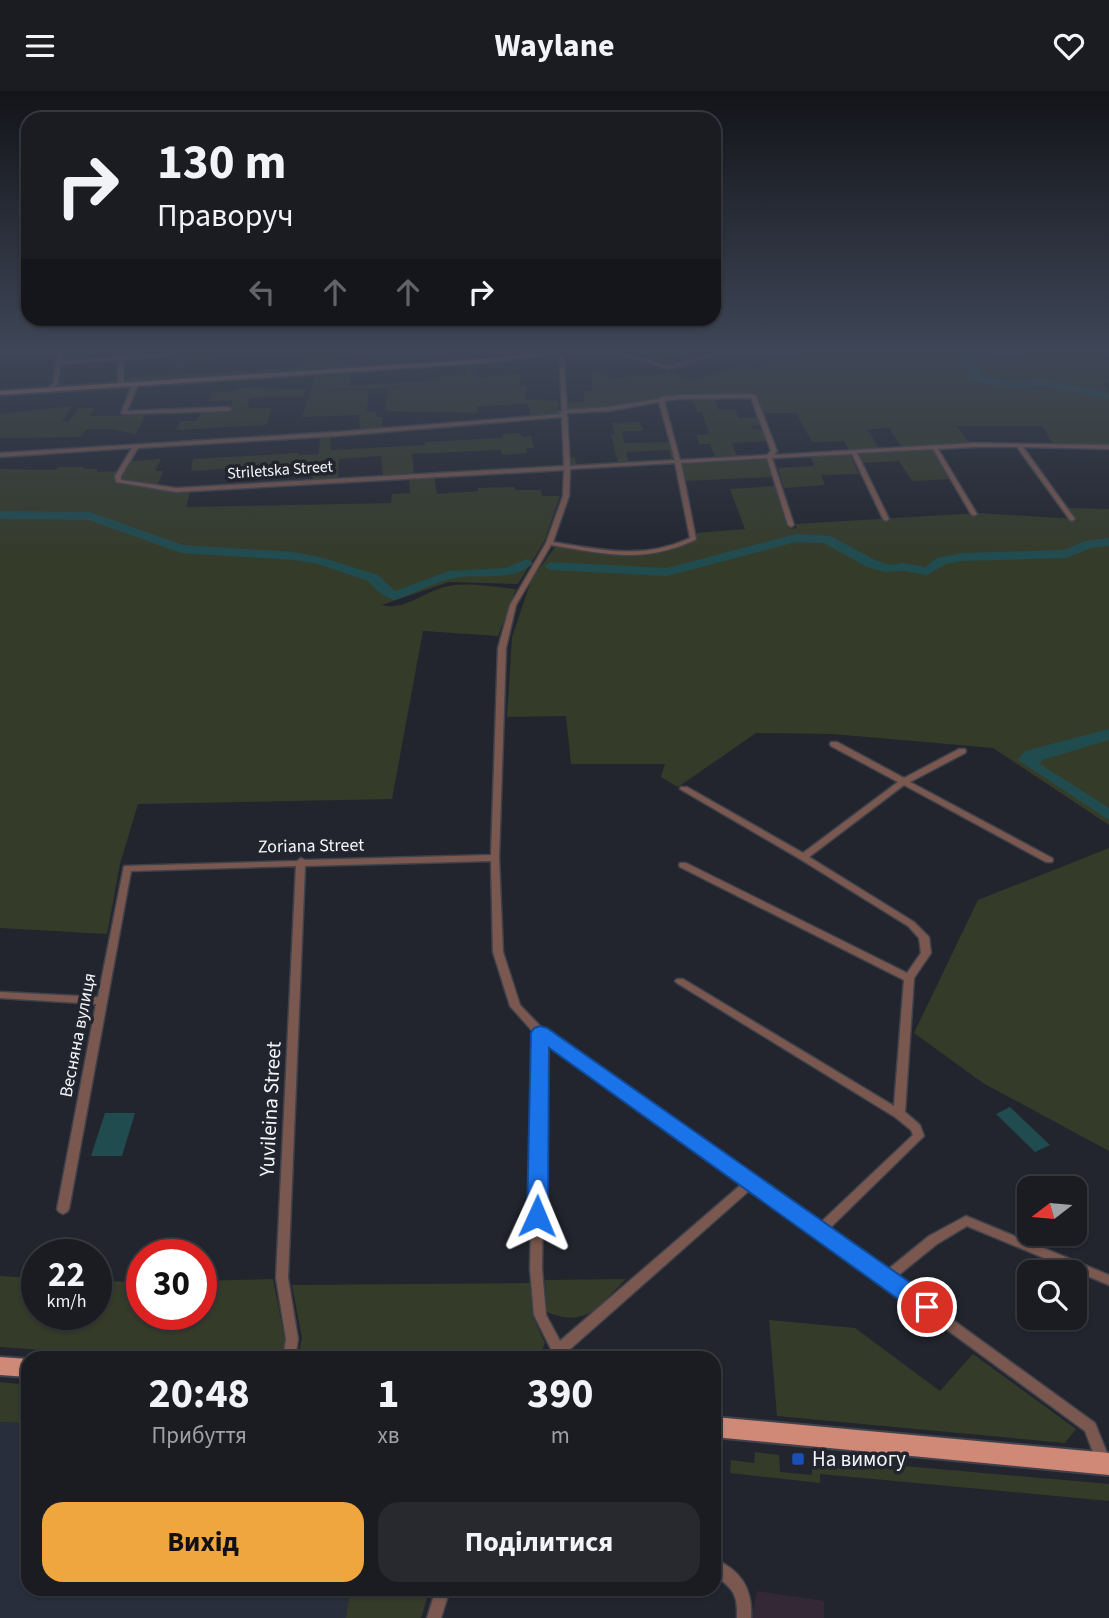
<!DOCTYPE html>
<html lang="uk">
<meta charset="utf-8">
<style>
body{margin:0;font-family:"Source Sans 3",sans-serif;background:#27292f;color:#f1f3f6;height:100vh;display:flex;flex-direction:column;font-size:26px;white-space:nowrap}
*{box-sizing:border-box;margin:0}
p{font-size:23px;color:#9fa1a5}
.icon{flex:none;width:38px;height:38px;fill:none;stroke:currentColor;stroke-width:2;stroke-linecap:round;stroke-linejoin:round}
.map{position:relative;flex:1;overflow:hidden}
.details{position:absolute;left:21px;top:1260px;width:700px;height:245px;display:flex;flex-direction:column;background:#1a1c22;border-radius:21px;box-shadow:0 2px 5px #0004,0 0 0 2px #383a40}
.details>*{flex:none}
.guide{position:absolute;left:21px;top:21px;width:700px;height:214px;border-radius:21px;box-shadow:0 2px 5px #0004,0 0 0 2px #383a40;background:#1a1c22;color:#f1f3f6;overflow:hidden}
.needle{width:46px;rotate:254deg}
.buttons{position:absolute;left:1017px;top:1085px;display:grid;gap:14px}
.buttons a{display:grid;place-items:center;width:70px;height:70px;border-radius:14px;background:#1a1c22;box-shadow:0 2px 5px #0004,0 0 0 2px #383a40;font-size:35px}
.speed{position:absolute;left:21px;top:1148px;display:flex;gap:14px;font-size:35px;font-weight:700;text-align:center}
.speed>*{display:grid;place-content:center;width:91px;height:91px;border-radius:50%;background:#1a1c22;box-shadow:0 2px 5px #0004,0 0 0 2px #383a40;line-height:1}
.speed small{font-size:18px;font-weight:400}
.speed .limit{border:10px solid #d22;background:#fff;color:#111}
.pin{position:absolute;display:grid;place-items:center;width:60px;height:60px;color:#fff;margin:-30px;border:4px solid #fff;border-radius:50%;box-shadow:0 2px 7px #0007}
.me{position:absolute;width:77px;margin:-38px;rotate:1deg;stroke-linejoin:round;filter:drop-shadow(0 0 5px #0008)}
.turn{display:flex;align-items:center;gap:24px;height:147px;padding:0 21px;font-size:32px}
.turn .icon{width:91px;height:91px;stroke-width:2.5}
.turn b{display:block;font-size:49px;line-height:60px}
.lanes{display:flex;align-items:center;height:66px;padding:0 21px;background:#0003;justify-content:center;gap:35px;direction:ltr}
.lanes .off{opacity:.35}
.eta{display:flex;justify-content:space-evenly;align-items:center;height:119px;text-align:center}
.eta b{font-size:42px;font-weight:700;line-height:49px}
.cta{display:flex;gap:14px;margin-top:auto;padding:14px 21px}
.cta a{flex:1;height:80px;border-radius:21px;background:#f0a63e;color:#111;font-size:28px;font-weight:700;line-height:80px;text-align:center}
.cta a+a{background:#27292f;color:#f1f3f6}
header{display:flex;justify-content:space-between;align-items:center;height:91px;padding:0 21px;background:#1a1c22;font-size:32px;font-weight:700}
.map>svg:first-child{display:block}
</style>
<header><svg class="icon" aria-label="menu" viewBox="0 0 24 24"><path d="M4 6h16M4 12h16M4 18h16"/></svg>Waylane<svg class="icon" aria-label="heart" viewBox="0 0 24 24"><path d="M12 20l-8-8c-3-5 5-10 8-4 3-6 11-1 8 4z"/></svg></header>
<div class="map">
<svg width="1109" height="1527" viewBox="0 0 1109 1527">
<rect width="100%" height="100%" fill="#22252e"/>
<polygon fill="#292e3c" points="0,1331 28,1332 28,1498 350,1498 346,1527 0,1527"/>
<polygon fill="#342836" points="757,1500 824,1510 824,1527 752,1527"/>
<g fill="#353b29" fill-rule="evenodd">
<polygon points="176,258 348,258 349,265 338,266 340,275 419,270 420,273 126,290 126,287 305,276 303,267 247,265 205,270 205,275 184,272 184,277 177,277"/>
<polygon points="656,258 687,258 689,259 666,266 682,273 668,276 625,264"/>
<polygon points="796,258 1109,258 1109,291 1104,293 1109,300 1109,354 1053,353 1042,335 957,335 970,353 902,357 888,336 868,339 879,358 849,359 844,350 812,351 796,322 764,322 757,307 749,303 706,303 609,317 566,319 566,311 583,311 584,300 592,300 591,279 597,279 609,289 641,284 649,286 668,280 693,290 742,274 751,278 798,264 789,260"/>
<path d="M558 267 475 275 476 287 521 283 520 296H527L526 308 558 310V323L530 326 528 313 478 315 477 322 385 320 388 298 411 297 314 298 369 299 367 321H376L377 326H383L382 338 360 339 359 324 302 326 316 283ZM466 275V284L440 285V289L349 295 350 282Z"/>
<polygon points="239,297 305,298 303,306 250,307 247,317 272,317 266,334 176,339 180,330 197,330 201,322 230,319 233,309 209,310 212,301 238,300"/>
<polygon points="707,304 751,306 758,323 755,323 750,306 714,306 719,319 736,319 738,327 757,326 761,334 751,335 752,338 763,339 768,350 732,352 737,365 715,366 710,353 699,353 696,344 709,343 702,321 697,321 691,307 665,308"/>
<polygon points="72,315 62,331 69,331 78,317 95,317 90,325 145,324 136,343 110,338 87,338 80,346 0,347 0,323"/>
<path d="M640 331 643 340H622L624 352 670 351 676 369 575 375 571 374 570 367 575 366 576 374 618 372 611 343H615L612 332ZM669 359 671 368 669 370 629 372 626 361Z"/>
<polygon points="520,342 522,346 531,345 534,357 526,357 527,362 502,364 500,359 412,363 414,383 383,385 381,365 339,368 338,388 313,389 313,372 191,380 193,368 298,362 299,364 319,363 320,345 330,345 331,359 425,354 425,351 503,347 502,343"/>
<polygon points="138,357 131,370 161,368 155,380 163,380 157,396 119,388"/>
<polygon points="932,358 950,388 912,390 899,370 863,372 858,362"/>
<polygon points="849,362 859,383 821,384 825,394 784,397 778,377 815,375 810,365"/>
<polygon points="766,367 772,386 684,390 682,372"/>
<path d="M58 376H84L83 378H97V381L120 380V392L176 401H190L186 416 391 412 392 403 410 402 409 387 434 385 437 403 478 400V397L514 396 515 399H541L542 405H560L544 451 518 493 449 491 382 514C403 520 423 502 444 496 466 490 494 496 516 498L498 545 423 540 392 708 138 713 120 773 107 843 0 837V378L56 379Z"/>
<path d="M775 395 789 438 797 437 796 433 978 422 1075 428 1068 417 1109 418V734L993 657 833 643 756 642 678 696 661 686 665 673H571L566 625 507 626 512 546 532 487 556 455C603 462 653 474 697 448V442L745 438 730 398Z"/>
<polygon points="1109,757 1109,1060 983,992 914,942 978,809"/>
<polygon points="0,1185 37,1187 37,1223 96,1223 96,1190 142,1191 142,1223 201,1223 201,1190 273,1188 285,1249 282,1267 160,1267 0,1256"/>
<path d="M626 1188C599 1214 588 1238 547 1221L545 1189Z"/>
<polygon points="530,1192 533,1226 545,1252 539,1267 298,1267 302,1247 292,1194"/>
<polygon points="769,1229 855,1237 940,1300 973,1263 1076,1338 1065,1352 777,1325"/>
<polygon points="0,1291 28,1294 28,1332 0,1331"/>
<polygon points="755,1361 779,1364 780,1381 812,1384 812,1367 1109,1393 1109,1410 820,1383 820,1392 730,1382 731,1369 754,1372"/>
<polygon points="350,1498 430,1498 421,1527 346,1527"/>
</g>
<g fill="#204c50">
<polygon points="1109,638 1109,649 1042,669 1040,673 1109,717 1109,729 1018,669 1025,660"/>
<polygon points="1010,1016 1050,1054 1035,1061 996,1023"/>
<polygon points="105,1022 135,1022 122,1065 91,1065"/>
</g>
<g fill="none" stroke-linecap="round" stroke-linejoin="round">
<g fill="#204c50" fill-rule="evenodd">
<polygon points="990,258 1006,258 1019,263 1014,266 968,269 981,281 978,285 1008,291 1045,289 1109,302 1109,308 1045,295 1008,297 970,289 967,285 970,281 961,273 958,267 979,260 992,260"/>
<path d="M0 420 90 421 183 454 293 461 320 466 378 484 395 500 449 480 505 477 527 468 533 472C513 492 481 482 455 487 433 491 415 503 394 509L382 504 368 490 318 473 293 469 181 462 89 429 0 428Z"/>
<polygon points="796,443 831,445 875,469 890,474 904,472 925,476 937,467 963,462 1064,459 1085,450 1109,447 1109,455 1091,457 1066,467 963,470 946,473 927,484 904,480 884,481 865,475 824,452 796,451 667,485 550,479 544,475 550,471 667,477"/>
</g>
<defs>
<g id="street">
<polygon points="20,258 18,259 0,261 0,259"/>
<polygon points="58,258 62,258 61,270 118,266 118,258 122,258 123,266 172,263 174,264 172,265 123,269 124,293 121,295 118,293 118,269 60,273 58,293 50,300 47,298 53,293"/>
<path d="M559 258H563L567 319 609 316 658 308 661 306 680 304 753 303 756 305 777 360 774 364 973 352 1109 354V358L1023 356 1075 428 1072 430 1070 429 1017 356H973L938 358 977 423 974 425 971 423 933 358 857 362 889 428 886 430 883 428 852 363 772 367 794 434 791 436 788 434 767 367 681 372 696 448 695 449C644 473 604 463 551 454L516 514 506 557 499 767 503 861 520 914 544 939 819 1133 913 1044 911 1039 895 1026 677 892 675 890 677 888H683L894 1015 904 889 680 776 679 774 680 772H686L907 882 921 862 919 847 908 835 800 768 680 698 681 696H687L803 762 898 691 831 655 830 653 831 651H837L904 687 959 658H965L966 660 965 662 910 691 1052 767 1053 769 1052 771H1046L904 694 809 766 914 831 929 846 931 862 914 887 905 1021 920 1034 924 1045 828 1139 886 1180 929 1145 966 1125 1109 1184V1194L967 1135 937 1153 895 1187 1095 1332 1109 1367V1377L1104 1379 1099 1377 1085 1340 882 1191 751 1098 560 1267H546L551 1258 534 1224 530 1178 535 943 510 915 493 861 491 770 305 775 288 1187 298 1248 295 1267H283L286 1248 276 1187 296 775 131 780 69 1118 67 1121 63 1123 59 1121 57 1118 96 913 0 907V901L98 906 124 775 297 770 301 767 305 769 491 764 498 557 510 514 546 452 563 405 564 379 176 401 116 391 115 385 132 357 0 366V362L336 341 562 323 559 321 562 320ZM751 307 771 360 767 364 680 369 664 310 680 308ZM659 311 675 369 570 375 567 322 609 320ZM562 326 564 375 176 397 121 389V385L138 357 336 345ZM675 372 690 447C642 469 602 459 553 451L569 405 570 378ZM545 951 743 1092 560 1250 546 1224 542 1178Z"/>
<polygon points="600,258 607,258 669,275 730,258 737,258 669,278"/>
<polygon points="136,290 139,292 127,320 228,316 231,318 228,320 122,323 121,322 133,292"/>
<path d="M714 1468C741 1479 753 1498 751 1527H737C738 1503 733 1497 714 1484Z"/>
<polygon points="436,1498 450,1498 441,1527 427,1527"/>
</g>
<polygon id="secondary" points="575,258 597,258 484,272 0,304 0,300 484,268"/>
<g id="primary">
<polygon points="0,1266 28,1268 28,1286 0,1284"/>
<polygon points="714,1326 1109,1362 1109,1384 714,1346"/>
</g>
</defs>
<use href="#street" stroke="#3f424b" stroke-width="3"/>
<use href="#secondary" stroke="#3f424b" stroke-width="4"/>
<use href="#primary" stroke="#3f424b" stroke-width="4"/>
<use href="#street" fill="#7b584f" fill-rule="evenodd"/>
<use href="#secondary" fill="#ab7366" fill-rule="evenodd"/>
<use href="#primary" fill="#d08877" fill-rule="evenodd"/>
</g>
<linearGradient id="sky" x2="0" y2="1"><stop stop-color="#131419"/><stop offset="0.55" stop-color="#3e4657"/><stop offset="1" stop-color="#3e4657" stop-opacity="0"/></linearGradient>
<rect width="1109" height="472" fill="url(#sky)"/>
<polygon fill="#1a73e8" stroke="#114b97" stroke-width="2" points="540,935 547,937 935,1209 938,1216 935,1223 927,1226 919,1223 549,957 548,1125 545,1132 537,1134 530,1132 527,1125 531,942 534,937"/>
<rect fill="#1a4fb4" stroke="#22252e" stroke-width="2.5" x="791" y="1361" width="14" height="14" rx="3.5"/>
<g text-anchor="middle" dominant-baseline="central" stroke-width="7" stroke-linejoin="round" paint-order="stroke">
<g font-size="16" fill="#f2f5fb" stroke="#22252e">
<text transform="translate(280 379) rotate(-4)">Striletska Street</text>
</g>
<g font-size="18" fill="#f2f5fb" stroke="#22252e">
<text transform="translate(311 755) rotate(-1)">Zoriana Street</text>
<text transform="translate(78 944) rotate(-79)">Весняна вулиця</text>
</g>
<g font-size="21" fill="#f2f5fb" stroke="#22252e">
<text transform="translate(270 1018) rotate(-87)">Yuvileina Street</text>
</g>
<g font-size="21" fill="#f2f5fb" stroke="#22252e" text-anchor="start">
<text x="812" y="1368">На вимогу</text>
</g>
</g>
</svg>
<div class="buttons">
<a><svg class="needle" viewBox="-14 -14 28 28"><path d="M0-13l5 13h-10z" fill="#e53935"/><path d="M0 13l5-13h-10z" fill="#9fa1a5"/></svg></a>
<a><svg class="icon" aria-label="search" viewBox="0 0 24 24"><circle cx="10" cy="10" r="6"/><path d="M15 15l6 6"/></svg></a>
</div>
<div class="speed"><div>22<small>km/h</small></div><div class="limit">30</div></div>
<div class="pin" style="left:927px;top:1216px;background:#d93025"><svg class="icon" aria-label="arrive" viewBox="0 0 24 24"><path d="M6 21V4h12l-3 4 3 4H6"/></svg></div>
<svg class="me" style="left:537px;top:1125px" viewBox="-20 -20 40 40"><path d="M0-17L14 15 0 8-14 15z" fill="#1a73e8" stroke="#fff" stroke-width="4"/></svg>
<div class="guide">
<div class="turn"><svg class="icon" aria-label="right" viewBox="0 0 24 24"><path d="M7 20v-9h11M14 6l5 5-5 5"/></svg><div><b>130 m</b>Праворуч</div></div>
<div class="lanes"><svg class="icon off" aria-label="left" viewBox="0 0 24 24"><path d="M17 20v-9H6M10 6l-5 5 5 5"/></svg><svg class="icon off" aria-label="ahead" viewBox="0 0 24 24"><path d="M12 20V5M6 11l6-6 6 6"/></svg><svg class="icon off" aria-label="ahead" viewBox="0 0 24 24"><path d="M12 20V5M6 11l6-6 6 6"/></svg><svg class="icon" aria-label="right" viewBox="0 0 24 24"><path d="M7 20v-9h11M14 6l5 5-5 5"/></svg></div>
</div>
<section class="details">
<div class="eta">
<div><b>20:48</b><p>Прибуття</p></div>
<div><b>1</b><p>хв</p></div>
<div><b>390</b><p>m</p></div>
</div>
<div class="cta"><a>Вихід</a><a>Поділитися</a></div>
</section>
</div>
